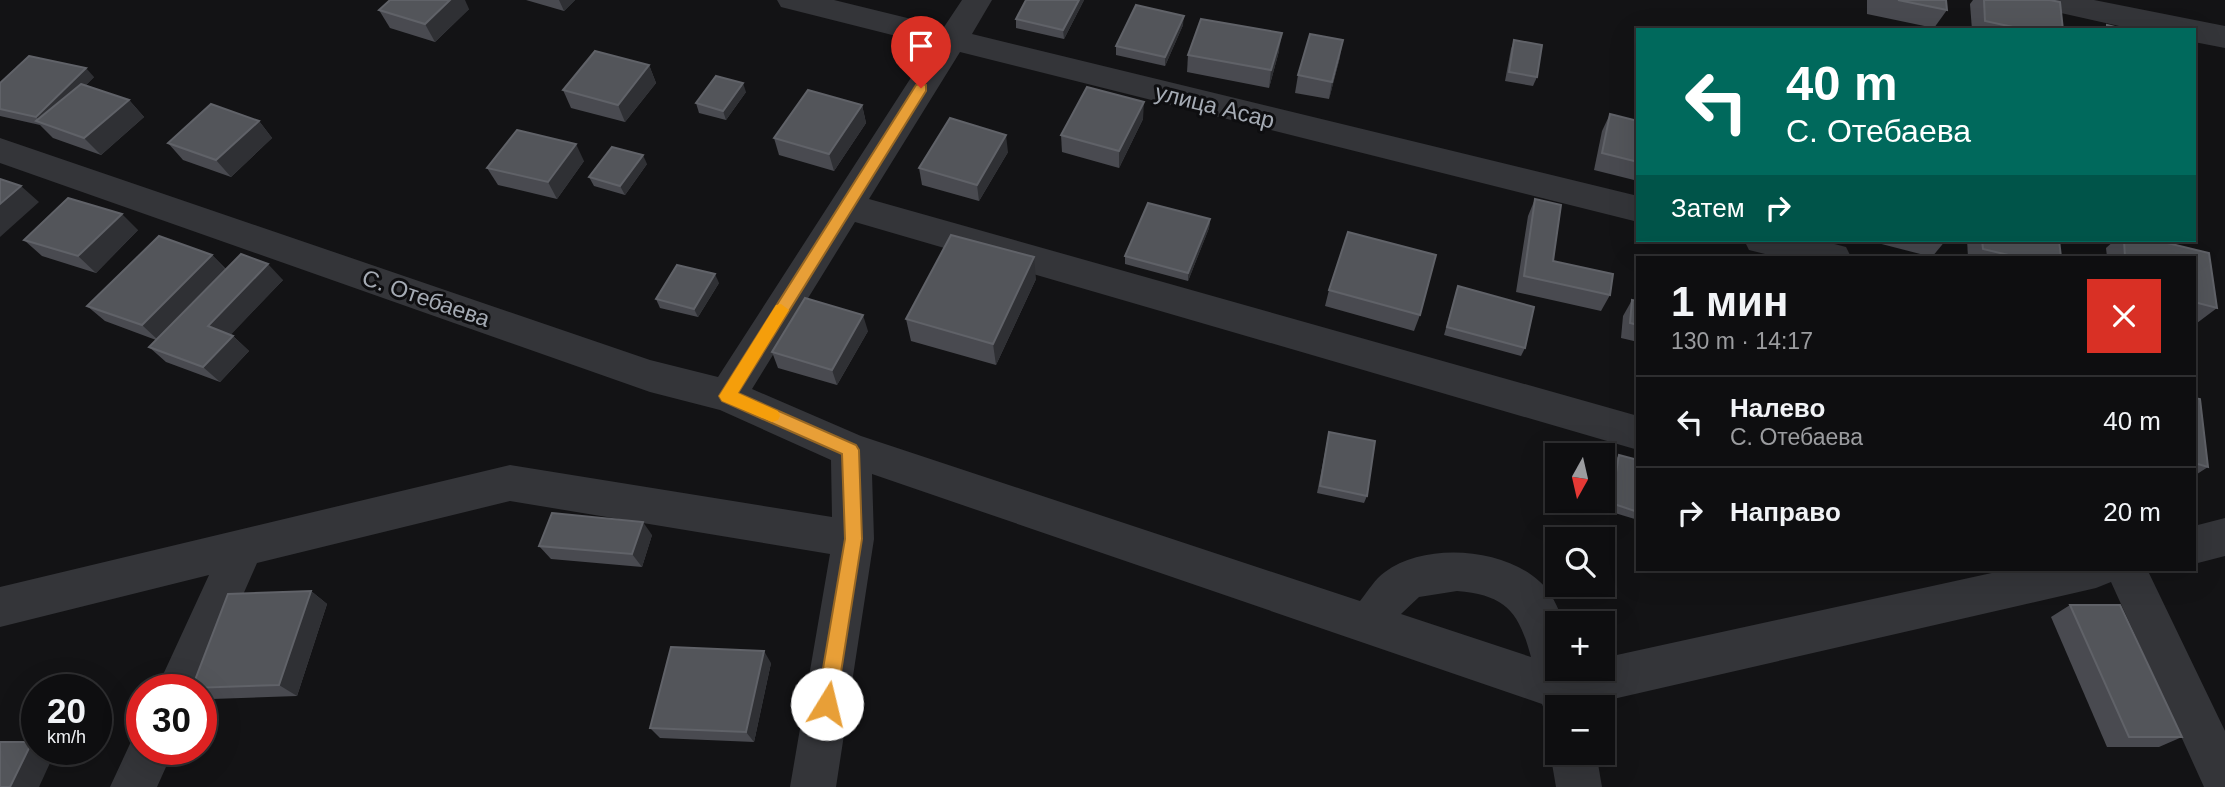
<!DOCTYPE html>
<html lang="ru">
<meta charset="utf-8">
<style>
body{margin:0;font-family:Helvetica,sans-serif;background:#171719;color:#f1f3f6;height:100vh;display:flex;flex-direction:column;font-size:26px;white-space:nowrap}
*{box-sizing:border-box;margin:0}
p{font-size:23px;color:#9b9c9f}
.icon{flex:none;width:38px;height:38px;fill:none;stroke:currentColor;stroke-width:2;stroke-linecap:round;stroke-linejoin:round}
.map{position:relative;flex:1;overflow:hidden}
.drawer{position:absolute;left:1636px;top:256px;width:560px;height:315px;display:flex;flex-direction:column;background:#0e0e10;border-radius:0px;box-shadow:0 7px 28px #0002,0 0 0 2px #2e2e30}
.drawer>*{flex:none}
.banner{position:absolute;left:1636px;top:28px;width:560px;height:214px;border-radius:0px;box-shadow:0 7px 28px #0002,0 0 0 2px #2e2e30;background:#00695c;color:#fff;overflow:hidden}
.needle{width:46px;rotate:188deg}
.tools{position:absolute;left:1545px;top:443px;display:grid;gap:14px}
.tools a{display:grid;place-items:center;width:70px;height:70px;border-radius:0px;background:#0e0e10;box-shadow:0 7px 28px #0002,0 0 0 2px #2e2e30;font-size:35px}
.speed{position:absolute;left:21px;top:674px;display:flex;gap:14px;font-size:35px;font-weight:700;text-align:center}
.speed>*{display:grid;place-content:center;width:91px;height:91px;border-radius:50%;background:#0e0e10;box-shadow:0 7px 28px #0002,0 0 0 2px #2e2e30;line-height:1}
.speed small{font-size:18px;font-weight:400}
.speed .limit{border:10px solid #d22;background:#fff;color:#111}
.pin{position:absolute;display:grid;place-items:center;width:60px;height:60px;color:#fff;margin:-72px -30px;border-radius:50% 50% 50% 0;rotate:-45deg;box-shadow:0 0 7px #0007}
.pin .icon{rotate:45deg}
.me{position:absolute;width:77px;margin:-38px;rotate:9deg;stroke-linejoin:round;filter:drop-shadow(0 0 5px #0008)}
.turn{display:flex;align-items:center;gap:24px;height:147px;padding:0 35px;font-size:32px}
.turn .icon{width:91px;height:91px;stroke-width:2.5}
.turn b{display:block;font-size:49px;line-height:60px}
.then{display:flex;align-items:center;height:66px;padding:0 35px;background:#0003;gap:14px;font-size:26px}
.round{display:grid;place-items:center;flex:none;width:74px;height:74px;border-radius:0px;background:#171719}
.summary{display:flex;align-items:center;justify-content:space-between;height:119px;padding:0 35px}
h1{font-size:42px;font-weight:700;line-height:52px}
ul{padding:0;list-style:none}
li{display:flex;align-items:center;gap:21px;height:91px;padding:0 35px;border-top:2px solid #2e2e30}
li div{flex:1}
li b{display:block;font-size:26px}
li em{font-style:normal}
.map>svg:first-child{display:block}
</style>
<div class="map">
<svg width="2225" height="787" viewBox="0 0 2225 787">
<rect width="100%" height="100%" fill="#131315"/>
<g fill="none" stroke-linecap="round" stroke-linejoin="round">
<g fill="#343539" fill-rule="evenodd">
<path d="M777 0H834L944 27 962 0H992L972 34 1638 196V222L960 52 869 199 1638 416V450L855 222 752 389 861 436 1360 601C1368 591 1375 579 1385 572 1425 542 1503 548 1539 581 1552 592 1558 608 1564 623H1558V668H1603V658L2010 569H2147L2225 731V787H2204L2111 582 2096 588 1587 705V707H1558V726L1549 722 1542 704 872 474 874 539 836 787H790L830 554 510 501 257 563 201 690H156L209 575 0 627V587L510 465 832 517 831 460 720 410 650 392 0 163V138L650 360 718 377 932 45 781 7ZM1457 591C1506 595 1519 612 1531 657L1401 614 1419 597Z"/>
<polygon points="2030,0 2094,0 2225,26 2225,48 2194,42 2194,30 2137,30 2034,7"/>
<polygon points="1744,240 1819,240 1846,247 1851,257 1777,257 1749,250"/>
<polygon points="2225,518 2225,556 2194,564 2194,526"/>
<polygon points="142,730 142,749 174,749 157,787 110,787 135,733"/>
<polygon points="1557,736 1558,752 1596,752 1602,787 1556,787 1550,752"/>
</g>
</g>
<g fill="#494a50">
<polygon points="526,0 575,0 564,11"/>
<polygon points="1084,0 1064,39 1016,28 1016,19"/>
<polygon points="1867,0 1946,0 1947,10 1934,28 1867,14"/>
<polygon points="1973,0 2050,0 2063,30 1972,30 1970,4"/>
<polygon points="469,9 435,42 390,28 379,10"/>
<polygon points="1183,25 1165,66 1116,55 1116,46"/>
<polygon points="1514,40 1537,77 1533,86 1505,81 1511,49"/>
<polygon points="1279,51 1269,88 1187,72 1188,55"/>
<polygon points="1340,57 1329,99 1295,93 1298,75"/>
<polygon points="649,65 656,83 625,122 571,108 563,90"/>
<polygon points="94,77 86,85 129,100 144,117 101,155 53,138 40,125 0,116 0,83"/>
<polygon points="746,92 726,120 699,113 696,103"/>
<polygon points="862,105 866,123 834,171 779,155 774,138"/>
<polygon points="1610,114 1638,121 1638,181 1594,170 1602,131"/>
<polygon points="1143,119 1119,168 1062,152 1061,135"/>
<polygon points="259,121 272,138 231,177 183,160 168,143"/>
<polygon points="1008,152 979,201 922,185 919,168"/>
<polygon points="584,161 557,199 498,185 487,168"/>
<polygon points="647,164 625,195 594,186 589,177"/>
<polygon points="1535,199 1553,261 1610,295 1601,311 1516,292 1528,216"/>
<polygon points="1210,219 1209,228 1188,281 1125,264 1125,256"/>
<polygon points="138,230 96,273 42,256 24,240"/>
<polygon points="1866,240 1946,240 1932,257"/>
<polygon points="1967,240 2059,240 2061,257 1968,257"/>
<polygon points="2115,240 2155,240 2209,253 2217,308 2197,323 2194,323 2194,257 2107,257 2106,248"/>
<polygon points="212,255 226,269 283,280 230,335 233,336 249,351 220,382 166,362 149,347 156,340 105,321 87,306"/>
<polygon points="1036,279 996,365 911,341 906,319"/>
<polygon points="719,283 698,317 660,308 656,299"/>
<polygon points="1458,286 1525,348 1521,356 1444,335"/>
<polygon points="1329,290 1420,315 1414,331 1325,306"/>
<polygon points="1632,300 1638,301 1638,342 1621,338 1623,316"/>
<polygon points="868,331 837,385 778,368 772,352"/>
<polygon points="2194,398 2208,467 2194,476"/>
<polygon points="1329,432 1367,496 1364,503 1317,493"/>
<polygon points="1619,455 1638,460 1638,520 1605,510 1614,462"/>
<polygon points="652,535 642,567 551,559 539,546"/>
<polygon points="311,591 327,604 297,696 212,699 201,693 201,690 195,690 192,688"/>
<polygon points="2070,605 2182,737 2159,747 2107,747 2051,617"/>
<polygon points="771,663 754,742 660,738 650,728"/>
</g>
<g fill="#2f3034">
<polygon points="450,0 465,0 469,9 435,42 425,24"/>
<polygon points="559,0 575,0 564,11"/>
<polygon points="1079,0 1084,0 1064,39 1063,30"/>
<polygon points="1184,16 1183,25 1165,66 1165,57"/>
<polygon points="1282,33 1279,51 1269,88 1271,70"/>
<polygon points="1343,40 1340,57 1329,99 1332,82"/>
<polygon points="649,65 656,83 625,122 618,105"/>
<polygon points="86,68 94,77 46,124 42,123 36,117"/>
<polygon points="743,83 746,92 726,120 723,111"/>
<polygon points="129,100 144,117 101,155 84,138"/>
<polygon points="1144,102 1143,119 1119,168 1119,151"/>
<polygon points="862,105 866,123 834,171 829,154"/>
<polygon points="259,121 272,138 231,177 216,160"/>
<polygon points="1006,135 1008,152 979,201 977,185"/>
<polygon points="576,144 584,161 557,199 548,182"/>
<polygon points="643,155 647,164 625,195 620,186"/>
<polygon points="21,186 39,202 0,237 0,204"/>
<polygon points="122,214 138,230 96,273 78,256"/>
<polygon points="1210,219 1209,228 1188,281 1188,273"/>
<polygon points="212,255 227,271 159,341 142,325"/>
<polygon points="1034,257 1036,279 996,365 993,344"/>
<polygon points="268,264 283,280 224,342 208,326"/>
<polygon points="715,274 719,283 698,317 694,309"/>
<polygon points="863,315 868,331 837,385 832,370"/>
<polygon points="233,336 249,351 220,382 203,367"/>
<polygon points="643,522 652,535 642,567 632,554"/>
<polygon points="311,591 327,604 297,696 279,685"/>
<polygon points="764,651 771,663 754,742 746,732"/>
<polygon points="32,742 37,744 37,749 49,749 55,752 39,787 10,787"/>
</g>
<g fill="#53555a" stroke="#606268" stroke-width="2">
<polygon points="390,0 450,0 425,24 379,10"/>
<polygon points="1026,0 1079,0 1063,30 1016,19"/>
<polygon points="1898,0 1946,0 1947,10"/>
<polygon points="1984,0 2050,0 2060,2 2063,30 2027,30 1985,21"/>
<polygon points="1136,5 1184,16 1165,57 1116,46"/>
<polygon points="1201,19 1282,33 1271,70 1188,55"/>
<polygon points="2107,25 2127,30 2107,30"/>
<polygon points="1310,34 1343,40 1332,82 1298,75"/>
<polygon points="1514,40 1542,45 1537,77 1509,72"/>
<polygon points="595,51 649,65 618,105 563,90"/>
<polygon points="29,56 86,68 36,117 0,109 0,83"/>
<polygon points="716,76 743,83 723,111 696,103"/>
<polygon points="81,84 129,100 84,138 36,121"/>
<polygon points="1087,87 1144,102 1119,151 1061,135"/>
<polygon points="808,90 862,105 829,154 774,138"/>
<polygon points="211,104 259,121 216,160 168,143"/>
<polygon points="1610,114 1638,121 1638,162 1602,153"/>
<polygon points="950,118 1006,135 977,185 919,168"/>
<polygon points="517,130 576,144 548,182 487,168"/>
<polygon points="612,147 643,155 620,186 589,177"/>
<polygon points="0,179 21,186 0,204"/>
<polygon points="68,198 122,214 78,256 24,240"/>
<polygon points="1535,199 1561,205 1553,261 1613,274 1610,295 1524,276"/>
<polygon points="1148,203 1210,219 1188,273 1125,256"/>
<polygon points="1348,232 1436,255 1420,315 1329,290"/>
<polygon points="951,235 1034,257 993,344 906,319"/>
<polygon points="159,236 212,255 142,325 87,306"/>
<polygon points="1982,240 2059,240 2061,257 2017,257 1983,249"/>
<polygon points="2124,240 2155,240 2209,253 2217,308 2194,302 2194,257 2125,257"/>
<polygon points="241,254 268,264 208,326 233,336 203,367 149,347"/>
<polygon points="677,265 715,274 694,309 656,299"/>
<polygon points="1458,286 1534,307 1525,348 1447,327"/>
<polygon points="805,298 863,315 832,370 772,352"/>
<polygon points="1632,300 1638,301 1638,325 1630,323"/>
<polygon points="2194,398 2200,399 2208,467 2194,463"/>
<polygon points="1329,432 1375,441 1367,496 1320,486"/>
<polygon points="1619,455 1638,460 1638,512 1611,503"/>
<polygon points="552,513 643,522 632,554 539,546"/>
<polygon points="311,591 279,685 192,688 228,594"/>
<polygon points="2070,605 2120,605 2182,737 2129,737"/>
<polygon points="671,647 764,651 746,732 650,728"/>
<polygon points="0,742 32,742 10,787 0,787"/>
</g>
<polygon fill="#e89f37" stroke="#976724" stroke-width="2" points="921,83 926,85 926,91 738,393 856,445 859,450 862,539 836,704 833,711 827,713 820,711 817,704 845,539 842,454 722,401 719,396 916,85"/>
<polygon fill="#f59e0b" points="781,304 789,310 738,393 778,411 780,416 778,420 772,422 722,401 719,396 776,305"/>
<g text-anchor="middle" dominant-baseline="central" stroke-width="6" stroke-linejoin="round" paint-order="stroke">
<g font-size="23" fill="#a5abb4" stroke="#0e0e10">
<text transform="translate(1215 106) rotate(14)">улица Асар</text>
<text transform="translate(426 298) rotate(19)">С. Отебаева</text>
</g>
</g>
</svg>
<div class="tools">
<a><svg class="needle" viewBox="-14 -14 28 28"><path d="M0-13l5 13h-10z" fill="#e53935"/><path d="M0 13l5-13h-10z" fill="#9b9c9f"/></svg></a>
<a><svg class="icon" aria-label="search" viewBox="0 0 24 24"><circle cx="10" cy="10" r="6"/><path d="M15 15l6 6"/></svg></a>
<a>+</a>
<a>−</a>
</div>
<div class="speed"><div>20<small>km/h</small></div><div class="limit">30</div></div>
<div class="pin" style="left:921px;top:88px;background:#d93025"><svg class="icon" aria-label="arrive" viewBox="0 0 24 24"><path d="M6 21V4h12l-3 4 3 4H6"/></svg></div>
<svg class="me" style="left:827px;top:704px" viewBox="-20 -20 40 40"><circle r="19" fill="#fff"/><path d="M0-13L10 11 0 6-10 11z" fill="#e89f37"/></svg>
<div class="banner">
<div class="turn"><svg class="icon" aria-label="left" viewBox="0 0 24 24"><path d="M17 20v-9H6M10 6l-5 5 5 5"/></svg><div><b>40 m</b>С. Отебаева</div></div>
<div class="then">Затем<svg class="icon" aria-label="right" viewBox="0 0 24 24"><path d="M7 20v-9h11M14 6l5 5-5 5"/></svg></div>
</div>
<section class="drawer">
<div class="summary"><div><h1>1 мин</h1><p>130 m · 14:17</p></div><a class="round" style="background:#d93025;color:#fff"><svg class="icon" aria-label="close" viewBox="0 0 24 24"><path d="M6 6l12 12M18 6L6 18"/></svg></a></div>
<ul>
<li><svg class="icon" aria-label="left" viewBox="0 0 24 24"><path d="M17 20v-9H6M10 6l-5 5 5 5"/></svg><div><b>Налево</b><p>С. Отебаева</p></div><em>40 m</em></li>
<li><svg class="icon" aria-label="right" viewBox="0 0 24 24"><path d="M7 20v-9h11M14 6l5 5-5 5"/></svg><div><b>Направо</b></div><em>20 m</em></li>
</ul>
</section>
</div>
